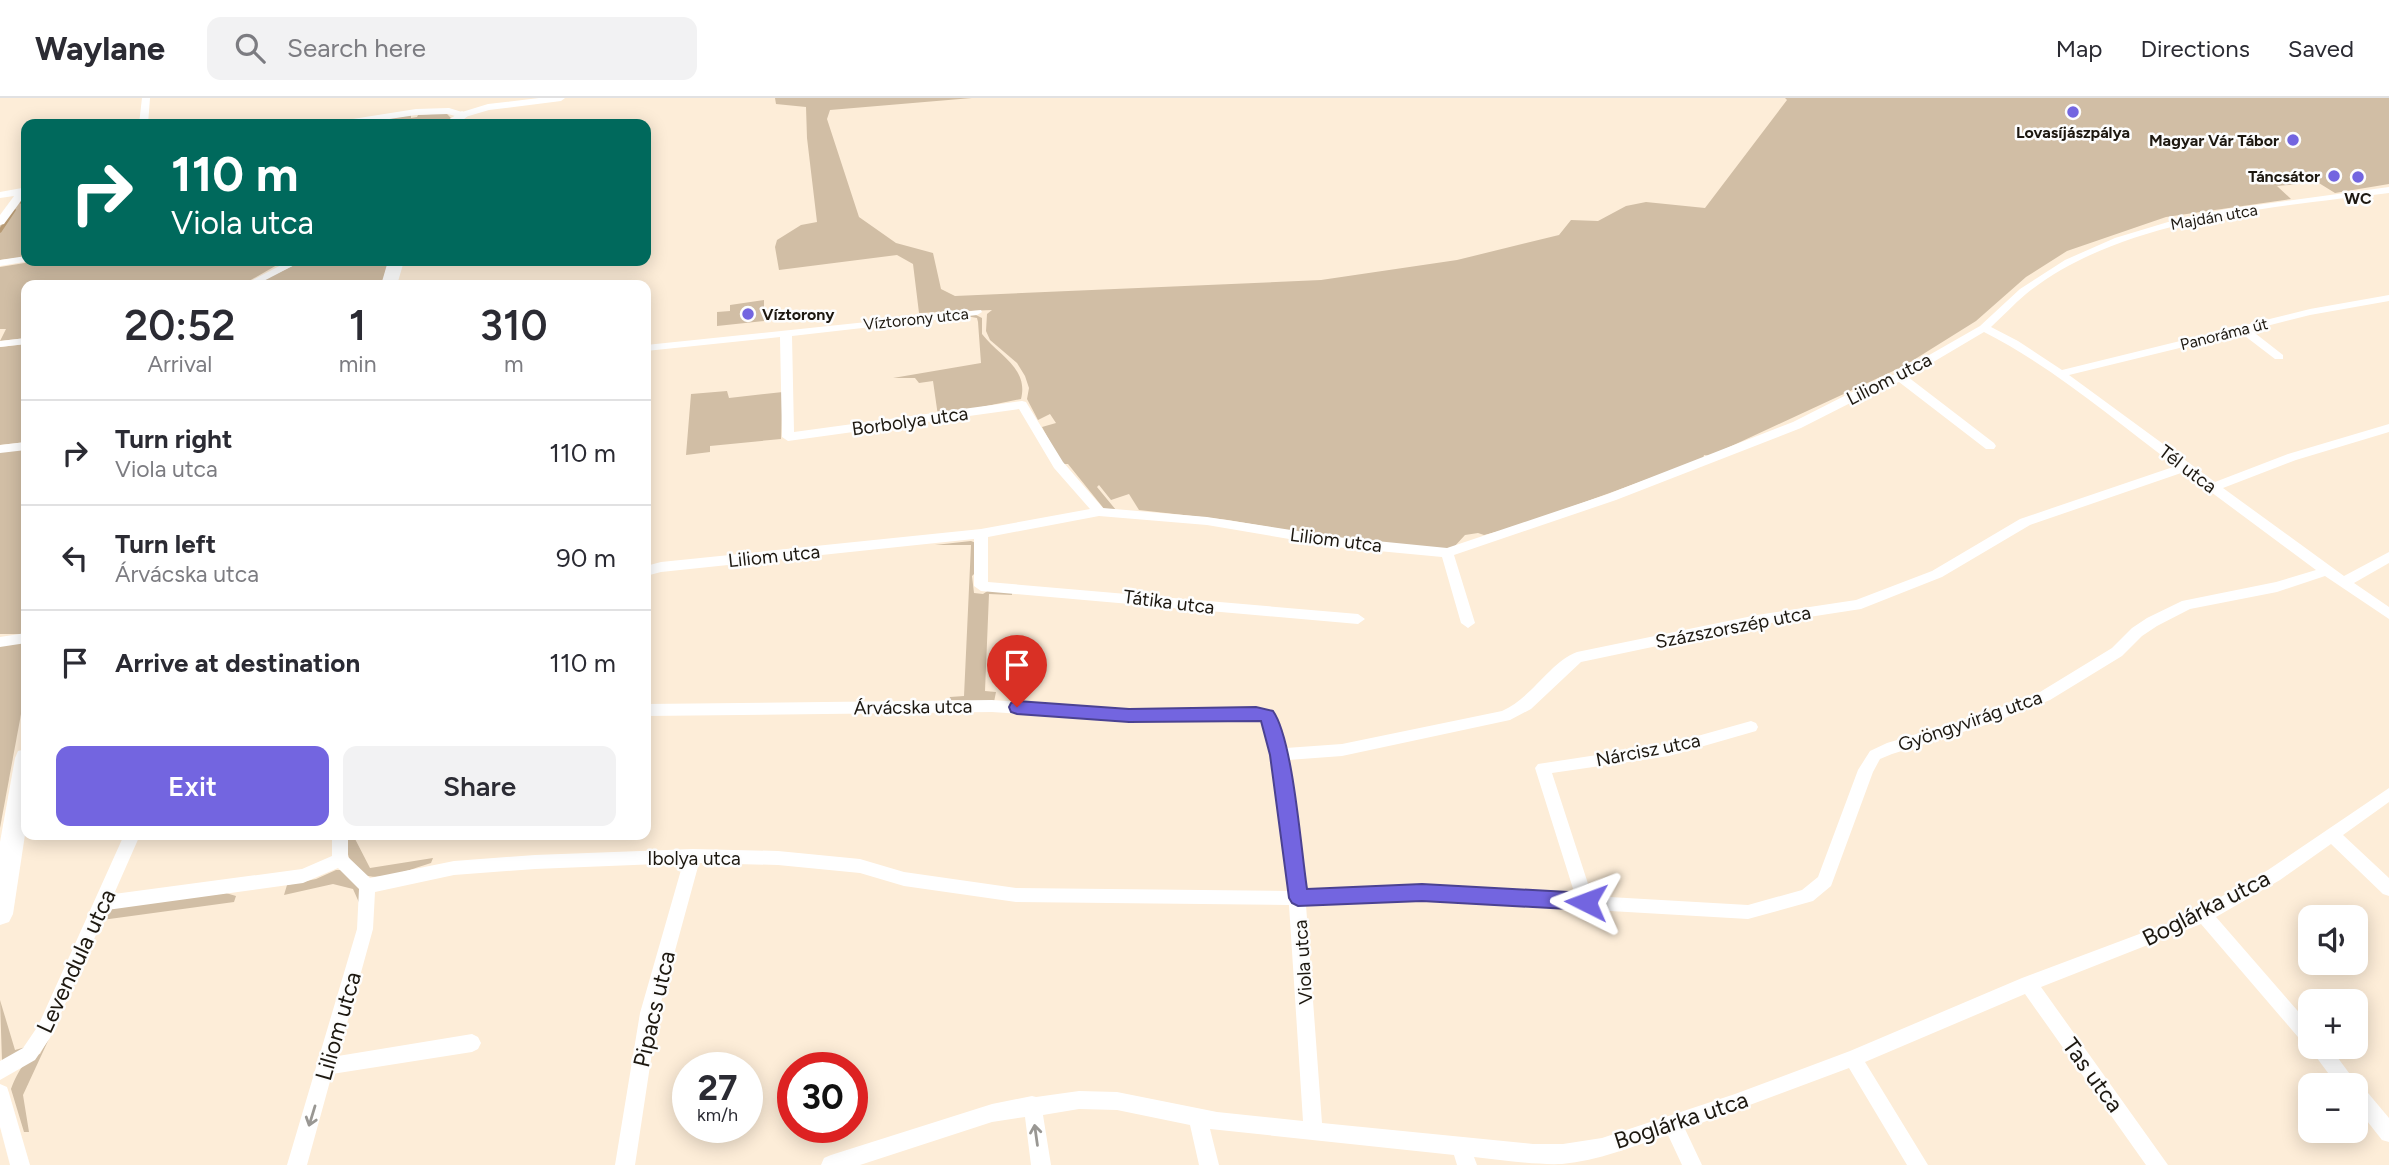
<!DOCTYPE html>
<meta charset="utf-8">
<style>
body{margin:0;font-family:Figtree,sans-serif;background:#f2f2f3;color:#2b2b33;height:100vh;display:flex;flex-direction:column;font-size:26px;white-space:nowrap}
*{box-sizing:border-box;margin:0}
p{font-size:23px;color:#7c7c81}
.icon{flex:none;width:38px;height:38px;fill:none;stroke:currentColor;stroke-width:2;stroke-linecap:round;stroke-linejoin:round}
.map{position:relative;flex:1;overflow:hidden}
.details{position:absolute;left:21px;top:182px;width:630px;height:560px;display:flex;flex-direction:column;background:#fff;border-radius:14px;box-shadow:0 4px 18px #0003}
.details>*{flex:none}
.top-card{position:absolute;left:21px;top:21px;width:630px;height:147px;border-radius:14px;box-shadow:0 4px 18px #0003;background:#00695c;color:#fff;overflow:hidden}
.tools{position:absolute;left:2298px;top:807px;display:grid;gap:14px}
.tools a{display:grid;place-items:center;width:70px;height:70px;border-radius:14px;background:#fff;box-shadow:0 4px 18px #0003;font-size:35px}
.speed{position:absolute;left:672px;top:954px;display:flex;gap:14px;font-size:35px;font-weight:700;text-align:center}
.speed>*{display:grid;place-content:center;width:91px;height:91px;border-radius:50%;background:#fff;box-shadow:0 4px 18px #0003;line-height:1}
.speed small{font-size:18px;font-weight:400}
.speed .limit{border:10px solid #d22;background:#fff;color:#111}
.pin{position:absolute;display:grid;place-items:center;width:60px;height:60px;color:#fff;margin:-72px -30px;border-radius:50% 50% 50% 0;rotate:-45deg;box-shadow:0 0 7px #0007}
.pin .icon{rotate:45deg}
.me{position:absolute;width:77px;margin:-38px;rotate:273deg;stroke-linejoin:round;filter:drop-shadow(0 0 5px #0008)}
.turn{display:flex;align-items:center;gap:24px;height:147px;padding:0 35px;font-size:32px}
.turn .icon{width:91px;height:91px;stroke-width:2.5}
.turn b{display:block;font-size:49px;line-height:60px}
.eta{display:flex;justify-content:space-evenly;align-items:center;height:119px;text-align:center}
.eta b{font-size:42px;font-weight:600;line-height:49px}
.cta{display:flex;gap:14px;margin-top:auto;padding:14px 35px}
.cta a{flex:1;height:80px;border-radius:14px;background:#7365e0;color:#fff;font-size:28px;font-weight:600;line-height:80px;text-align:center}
.cta a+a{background:#f2f2f3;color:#2b2b33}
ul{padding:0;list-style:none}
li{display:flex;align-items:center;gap:21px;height:105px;padding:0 35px;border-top:2px solid #e1e1e2}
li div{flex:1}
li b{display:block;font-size:26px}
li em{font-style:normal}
header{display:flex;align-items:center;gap:42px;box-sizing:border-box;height:98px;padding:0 35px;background:#fff;border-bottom:2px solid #e1e1e2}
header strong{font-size:33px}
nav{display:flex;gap:38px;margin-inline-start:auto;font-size:24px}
.search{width:490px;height:63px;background:#f2f2f3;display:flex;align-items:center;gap:18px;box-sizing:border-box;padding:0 24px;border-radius:14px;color:#7c7c81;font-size:26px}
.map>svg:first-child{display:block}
</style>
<header>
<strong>Waylane</strong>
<div class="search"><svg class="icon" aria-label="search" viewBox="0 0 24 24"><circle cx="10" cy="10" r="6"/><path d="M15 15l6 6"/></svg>Search here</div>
<nav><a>Map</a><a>Directions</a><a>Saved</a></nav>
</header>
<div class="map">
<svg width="2389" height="1067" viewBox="0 0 2389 1067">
<rect width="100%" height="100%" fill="#fdedd8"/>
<g fill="#d1bea5">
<polygon points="775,0 972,0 830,12 827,21 859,119 896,145 933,155 941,191 955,198 1321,182 1457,162 1559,137 1571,122 1598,123 1626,108 1646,104 1705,110 1787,2 1785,0 2389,0 2389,86 2335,95 2314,82 2308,83 2309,85 2277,88 2291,101 2166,119 2067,153 2026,179 1976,223 1904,268 1710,358 1704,357 1703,361 1519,428 1484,437 1478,435 1465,437 1454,449 1445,451 1339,441 1228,422 1139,412 1129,396 1111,402 1099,387 1097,389 1116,412 1105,412 1068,366 1062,366 1042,329 1056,325 1050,316 1038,322 1027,301 1029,290 1025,278 1017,265 990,242 986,233 987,216 992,212 919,215 913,166 897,157 779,172 775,149 777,142 801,127 817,124 807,40 806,9 776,6"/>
<polygon points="446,15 451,20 445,26 356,26 411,17 411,20 417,19 418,17"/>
<polygon points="26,95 26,159 0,162 0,128"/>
<polygon points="37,163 291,163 277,167 242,187 26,187 26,240 0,243 6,231 0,231 0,169"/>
<polygon points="303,163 392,163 382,187 253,187"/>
<polygon points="764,202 764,223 717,228 717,214 730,213 730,207"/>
<path d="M974 216 982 220V236C998 257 1029 270 1021 301L938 318 933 283 919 285 915 280H893L981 265 978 224 977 220 966 218Z"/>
<polygon points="26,246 26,344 0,347 0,249"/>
<polygon points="727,293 729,300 783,294 781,341 710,348 710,354 686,357 691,296"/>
<polygon points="26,351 26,536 0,536 0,354"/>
<polygon points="971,443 976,445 975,475 972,478 974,495 983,496 989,492 1012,494 1012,497 989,496 985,593 996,594 994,604 949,602 950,599 964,598 971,447 935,447"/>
<polygon points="26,544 26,589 0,730 0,548"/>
<path d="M346 737H353L370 770 433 760 431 765C393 777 346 799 346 737Z"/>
<polygon points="336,772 341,772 360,787 361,809 353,791 333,786 284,797 287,787 316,781"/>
<polygon points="226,795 236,798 234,804 102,822 105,814 117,809"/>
<polygon points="0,902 15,952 33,947 2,963"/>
<path d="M54 930 23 997 29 1034H24L11 991C16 978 25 958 40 956Z"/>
</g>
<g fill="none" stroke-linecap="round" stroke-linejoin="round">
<g stroke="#b79a74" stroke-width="3.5">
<polyline points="21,104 26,97"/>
<polyline points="0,133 14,112"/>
</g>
<g fill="#fff" fill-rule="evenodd">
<polygon points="142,0 150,0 148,26 139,26"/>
<polygon points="539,0 565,0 561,3 489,12 462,20 448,16 416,17 356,26 335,26 340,23 416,11 449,10 462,14 488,6"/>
<path d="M2389 89V95C2274 109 2120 120 2026 196 2014 206 2003 218 1991 229L2018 243 2062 272 2310 211 2389 197V203L2310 217 2251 232 2283 257V261H2275L2241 235 2069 277 2215 384 2288 356 2389 326V334L2296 362 2223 390 2344 478 2389 454V465L2354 485 2389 509V521L2325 478 2277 494 2190 511 2157 528 2142 538 2122 558 2050 602 1995 624 1892 656 1880 661 1873 674 1831 788 1813 803 1748 821 1422 802 1306 807 1322 1025 1533 1046H1563L1602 1040 1735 996 1850 953 2022 880 2166 826 2198 812 2268 772 2389 690V704L2343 737 2389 780V798L2383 796 2331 746 2280 782 2216 819 2310 927V948H2329L2358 987 2363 989 2389 1020V1044L2382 1042 2356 1009V987H2337L2308 948 2304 946 2201 826 2041 889 2168 1067H2146L2025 896 1865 964 1928 1067H1907L1849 970 1685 1031 1702 1067H1682L1668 1037C1633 1048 1598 1063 1562 1066 1533 1067 1503 1062 1474 1059L1477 1067H1457L1454 1057 1210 1031 1219 1067H1199L1190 1027 1117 1012 1079 1011 1043 1017 1051 1067H1031L1025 1019 992 1024 860 1067H821L824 1060 831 1057 992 1006 1032 998 1036 999 1079 993 1117 994 1217 1014 1303 1023 1289 807 1016 804 904 788 860 775 778 767 699 765 658 915 635 1067H615L640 915 683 765 535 771 454 777 375 794 373 831 338 958 472 936 478 939 481 945 478 951 472 954 332 976 307 1067H287L357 831 359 791 338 770 303 785 107 812 50 940 35 962 0 982V963L23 950 38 928 124 737H140L114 796 302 771 332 758V737H348V759L370 780 454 763 535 757 693 751 778 753 860 761 904 774 1016 790 1288 793 1272 659 1267 634 1262 623H1129L992 614 646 618V606L992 602 1129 611 1256 610 1272 614 1279 625 1286 650 1342 646 1502 613C1532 600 1551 563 1577 554L1757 517 1856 502 1932 473 2020 421 2176 368C2114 322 2053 269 1984 234L1908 279 1994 345 1996 348 1994 351H1986L1899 284 1870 295 1801 330 1616 402 1454 457 1475 525 1468 530 1461 525 1442 459 1336 449 1207 427 1099 418 988 439V484L1358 516 1365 521 1358 526 981 493 974 488V441L661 474 646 478V468L661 464 981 431 1090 411 1054 370 1019 311 788 343 782 339 780 239 646 253V247L981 212 982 214 977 217 792 238 794 334 1022 303 1026 304 1063 364 1103 410 1207 419 1336 439 1447 450 1608 396 1793 324 1862 289 1896 276 1980 228 2020 191 2065 162 2115 140 2168 124 2226 111ZM2184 374 2316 472 2276 484 2182 503 2147 520 2132 530 2112 550 2040 594 1986 615 1887 645 1870 653 1858 672 1818 779 1802 792 1748 807 1592 798 1552 675 1669 658 1756 633 1758 629 1756 625 1751 623 1669 646 1538 666 1535 670 1575 797 1422 788 1304 792 1288 662 1342 658 1510 622 1531 611 1581 564 1757 527 1861 511 1942 479 2030 427Z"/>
<polygon points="22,90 26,90 26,96 4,126 0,127 0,117 14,98 0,100 0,94"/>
<polygon points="26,158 26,163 30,163 0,168 0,162"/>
<polygon points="289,163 302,163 256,187 243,187"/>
<polygon points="26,240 26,246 0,249 0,243"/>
<polygon points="26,344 26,352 0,355 0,347"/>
<polygon points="26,535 26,545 0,549 0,539"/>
<polygon points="0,986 7,989 9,995 30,1067 10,1067 0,1029"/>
</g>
<g fill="#fff" fill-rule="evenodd">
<polygon points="462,13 469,17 458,26 442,26"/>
<polygon points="388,163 404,163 397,187 381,187"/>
<polygon points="26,651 26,730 13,816 9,824 0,827 0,744 15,660 18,653"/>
</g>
</g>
<defs><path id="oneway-shaft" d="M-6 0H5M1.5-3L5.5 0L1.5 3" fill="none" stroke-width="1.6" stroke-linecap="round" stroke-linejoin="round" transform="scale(1.75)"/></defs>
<g stroke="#999793">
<use href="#oneway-shaft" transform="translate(312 1018) rotate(107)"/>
<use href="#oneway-shaft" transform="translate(1036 1037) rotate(-98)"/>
</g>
<path fill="#7365e0" stroke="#4b4292" stroke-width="2" d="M1017 603 1129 611 1256 609 1273 613C1293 641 1301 752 1307 791L1422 786 1586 795 1592 798 1595 804 1592 809 1586 812 1422 803 1298 808 1292 805 1289 800 1270 657 1261 623 1129 624 1017 616 1011 614 1009 609 1011 605Z"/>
<g fill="#7365e0" stroke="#fdfdfd" stroke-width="2.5">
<circle cx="2073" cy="14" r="7"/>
<circle cx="2293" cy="42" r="7"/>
<circle cx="2334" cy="78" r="7"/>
<circle cx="2358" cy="79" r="7"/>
<circle cx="748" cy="216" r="7"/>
</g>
<g text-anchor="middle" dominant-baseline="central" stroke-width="5" stroke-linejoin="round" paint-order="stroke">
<g font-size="16" font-weight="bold" fill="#1d1810" stroke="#fdfdfd">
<text x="2073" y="34">Lovasíjászpálya</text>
<text x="2279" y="42" text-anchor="end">Magyar Vár Tábor</text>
<text x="2320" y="78" text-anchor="end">Táncsátor</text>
<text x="2358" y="100">WC</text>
<text x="762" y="216" text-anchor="start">Víztorony</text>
</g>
<g font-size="16" fill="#1d1810" stroke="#fdfdfd">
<text transform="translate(2214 119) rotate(-10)">Majdán utca</text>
<text transform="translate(916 221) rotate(-6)">Víztorony utca</text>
<text transform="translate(2224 236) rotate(-14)">Panoráma út</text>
</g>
<g font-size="19" fill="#1d1810" stroke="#fdfdfd">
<text transform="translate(1889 281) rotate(-27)">Liliom utca</text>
<text transform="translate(910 323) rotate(-8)">Borbolya utca</text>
<text transform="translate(2188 371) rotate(37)">Tél utca</text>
<text transform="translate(1336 442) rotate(7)">Liliom utca</text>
<text transform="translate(774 458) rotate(-6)">Liliom utca</text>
<text transform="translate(1169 504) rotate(7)">Tátika utca</text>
<text transform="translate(1733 529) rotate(-11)">Százszorszép utca</text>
<text transform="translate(913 609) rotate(-1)">Árvácska utca</text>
<text transform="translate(1970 623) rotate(-19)">Gyöngyvirág utca</text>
<text transform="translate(1648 652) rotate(-11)">Nárcisz utca</text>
<text x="694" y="760">Ibolya utca</text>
<text transform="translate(1303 864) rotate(-94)">Viola utca</text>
</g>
<g font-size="23" fill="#1d1810" stroke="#fdfdfd">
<text transform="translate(2206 810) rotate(-27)">Boglárka utca</text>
<text transform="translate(76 863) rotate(-65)">Levendula utca</text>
<text transform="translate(654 911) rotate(-77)">Pipacs utca</text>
<text transform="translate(338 928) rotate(-74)">Liliom utca</text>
<text transform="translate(2093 977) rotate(54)">Tas utca</text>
<text transform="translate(1681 1022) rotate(-18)">Boglárka utca</text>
</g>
</g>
</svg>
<div class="tools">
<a><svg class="icon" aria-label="sound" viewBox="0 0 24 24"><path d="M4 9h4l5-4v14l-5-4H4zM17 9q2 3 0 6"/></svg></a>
<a>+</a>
<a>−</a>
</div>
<div class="speed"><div>27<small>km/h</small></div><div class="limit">30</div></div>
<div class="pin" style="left:1017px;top:609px;background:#d93025"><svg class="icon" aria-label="arrive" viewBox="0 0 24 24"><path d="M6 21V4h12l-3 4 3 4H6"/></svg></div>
<svg class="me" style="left:1586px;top:804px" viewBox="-20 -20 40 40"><path d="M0-17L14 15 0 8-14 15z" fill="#7365e0" stroke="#fff" stroke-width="4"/></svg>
<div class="top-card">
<div class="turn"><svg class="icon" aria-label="right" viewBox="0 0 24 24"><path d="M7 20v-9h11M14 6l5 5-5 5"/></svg><div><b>110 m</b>Viola utca</div></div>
</div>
<section class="details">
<div class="eta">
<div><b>20:52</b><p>Arrival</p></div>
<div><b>1</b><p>min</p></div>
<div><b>310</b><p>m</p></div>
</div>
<ul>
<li><svg class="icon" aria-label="right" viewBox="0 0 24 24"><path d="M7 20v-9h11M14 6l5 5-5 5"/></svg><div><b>Turn right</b><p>Viola utca</p></div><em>110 m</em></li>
<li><svg class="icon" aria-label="left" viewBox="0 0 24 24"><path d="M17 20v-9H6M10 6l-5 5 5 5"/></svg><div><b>Turn left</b><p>Árvácska utca</p></div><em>90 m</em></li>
<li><svg class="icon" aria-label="arrive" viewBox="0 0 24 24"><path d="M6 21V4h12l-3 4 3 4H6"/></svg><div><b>Arrive at destination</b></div><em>110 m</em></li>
</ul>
<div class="cta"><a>Exit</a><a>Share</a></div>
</section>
</div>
